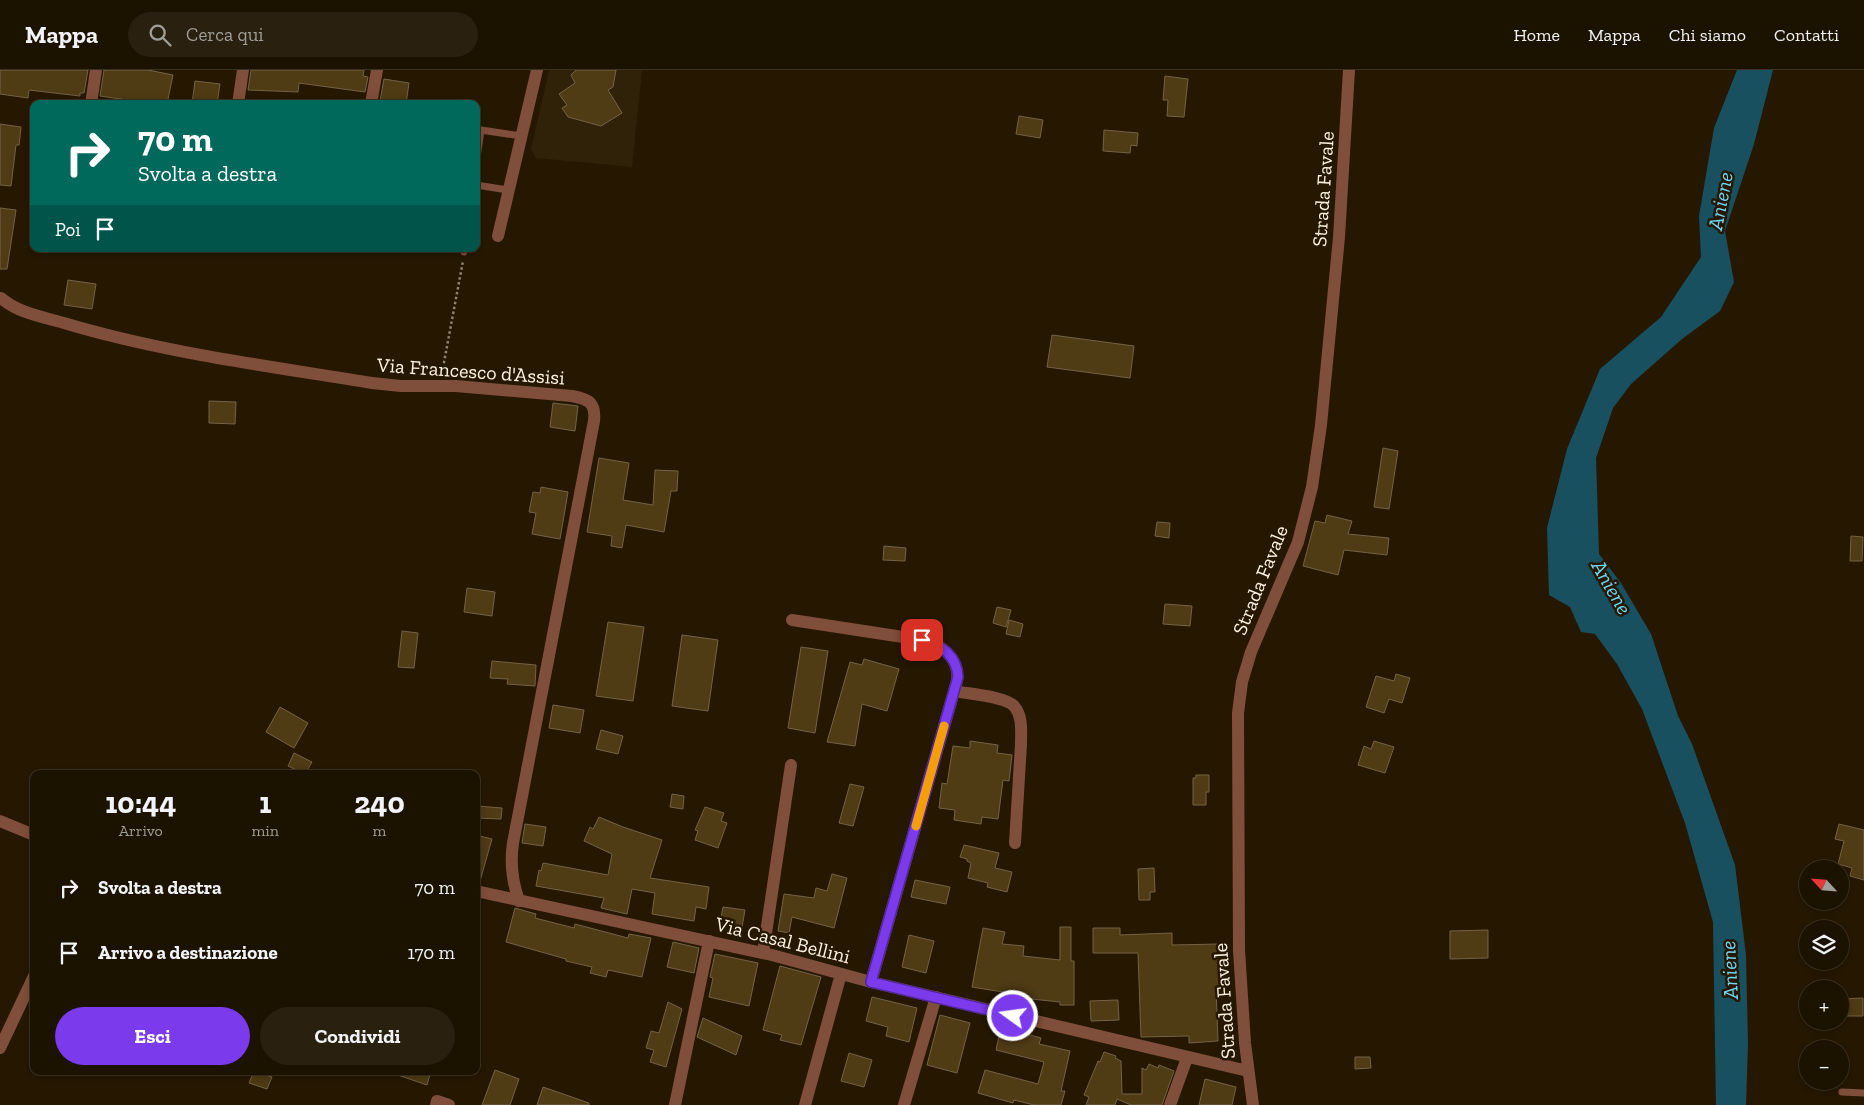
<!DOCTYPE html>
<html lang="it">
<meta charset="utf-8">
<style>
body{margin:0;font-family:"Zilla Slab",serif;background:#29200f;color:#f1f3f6;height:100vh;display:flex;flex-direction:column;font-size:19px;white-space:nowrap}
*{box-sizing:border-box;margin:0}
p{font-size:16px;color:#a09e99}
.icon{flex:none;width:28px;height:28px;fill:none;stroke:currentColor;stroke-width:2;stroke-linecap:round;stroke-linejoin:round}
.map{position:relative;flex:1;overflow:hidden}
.side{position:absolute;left:30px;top:700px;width:450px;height:305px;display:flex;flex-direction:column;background:#1c1200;border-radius:10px;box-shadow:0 2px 12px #0003,0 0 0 1px #3a3222}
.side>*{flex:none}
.top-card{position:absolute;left:30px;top:30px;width:450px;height:152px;border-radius:10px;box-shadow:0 2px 12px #0003,0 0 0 1px #3a3222;background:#00695c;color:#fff;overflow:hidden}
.needle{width:32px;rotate:296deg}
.tools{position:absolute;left:1799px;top:790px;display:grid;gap:10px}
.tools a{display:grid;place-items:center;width:50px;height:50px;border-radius:50%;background:#1c1200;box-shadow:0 2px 12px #0003,0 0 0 1px #3a3222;font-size:25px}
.pin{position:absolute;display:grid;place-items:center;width:42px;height:42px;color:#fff;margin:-21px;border-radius:10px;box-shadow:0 2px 8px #0006}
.me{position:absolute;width:55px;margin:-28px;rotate:284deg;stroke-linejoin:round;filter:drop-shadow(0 0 4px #0008)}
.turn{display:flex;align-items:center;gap:18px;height:105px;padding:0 25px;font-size:22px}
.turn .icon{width:65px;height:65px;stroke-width:2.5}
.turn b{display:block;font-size:35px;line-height:42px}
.then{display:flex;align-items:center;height:48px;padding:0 25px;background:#0003;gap:10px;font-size:19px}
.eta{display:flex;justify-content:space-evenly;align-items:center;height:85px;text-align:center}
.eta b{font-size:30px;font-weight:800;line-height:35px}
.action{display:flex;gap:10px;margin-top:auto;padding:10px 25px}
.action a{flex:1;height:58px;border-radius:30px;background:#7c3aed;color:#fff;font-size:20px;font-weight:800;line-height:58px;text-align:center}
.action a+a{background:#29200f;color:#f1f3f6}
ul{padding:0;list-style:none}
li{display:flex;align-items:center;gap:15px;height:65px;padding:0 25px}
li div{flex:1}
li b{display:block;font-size:19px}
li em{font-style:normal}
header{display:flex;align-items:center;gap:30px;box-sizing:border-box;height:70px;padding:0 25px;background:#1c1200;border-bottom:1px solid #3a3222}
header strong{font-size:24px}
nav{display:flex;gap:28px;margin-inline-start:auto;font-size:18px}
.search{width:350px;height:45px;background:#29200f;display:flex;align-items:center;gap:12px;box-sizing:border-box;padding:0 18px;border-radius:28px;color:#a09e99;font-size:19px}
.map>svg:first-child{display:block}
</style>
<header>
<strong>Mappa</strong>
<div class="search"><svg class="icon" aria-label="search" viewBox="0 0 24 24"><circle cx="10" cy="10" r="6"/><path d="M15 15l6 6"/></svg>Cerca qui</div>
<nav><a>Home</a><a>Mappa</a><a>Chi siamo</a><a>Contatti</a></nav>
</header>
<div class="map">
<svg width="1864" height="1035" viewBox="0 0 1864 1035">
<rect width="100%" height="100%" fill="#261800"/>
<polygon fill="#302208" points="549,0 642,0 632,97 536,88 531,79"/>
<polygon fill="#19505f" points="1737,0 1773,0 1754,74 1725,161 1734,212 1720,241 1682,269 1631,314 1613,338 1596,388 1599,484 1621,513 1651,564 1678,646 1692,674 1735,795 1746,885 1748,973 1746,1035 1716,1035 1713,852 1685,753 1642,639 1617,594 1595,564 1581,562 1570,537 1549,525 1547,458 1567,379 1600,299 1661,247 1701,187 1699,146 1714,58"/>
<g fill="#4f3b14" stroke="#736246">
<polygon points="0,0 88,0 84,23 80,23 80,26 29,20 28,28 0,24"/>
<polygon points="104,0 148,0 173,5 167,34 141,34 141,32 100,26"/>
<polygon points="251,0 364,0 363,6 368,7 365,22 299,13 298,22 248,20"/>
<polygon points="576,0 616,0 613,17 608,20 622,43 601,56 568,47 562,38 567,35 559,24 575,13 571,5"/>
<polygon points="1165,6 1188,9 1184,47 1167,46 1168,30 1163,30"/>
<polygon points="384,9 409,13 406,34 380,31"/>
<polygon points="195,11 220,14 217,34 192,34"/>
<polygon points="1019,46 1043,50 1040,68 1016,64"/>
<polygon points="0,54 21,57 19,75 16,75 11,116 0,115"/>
<polygon points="1104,60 1138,63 1137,76 1131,75 1130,83 1103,81"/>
<polygon points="0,138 16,140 7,199 0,199"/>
<polygon points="68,210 96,214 92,239 64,235"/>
<polygon points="1052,265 1134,276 1130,308 1047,297"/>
<polygon points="209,331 236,332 235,354 209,353"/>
<polygon points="553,333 578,336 575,361 550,357"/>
<polygon points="1383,378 1398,381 1389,439 1374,437"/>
<polygon points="599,388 629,393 623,430 653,435 655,400 678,401 677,421 671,421 664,462 626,455 622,478 611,476 612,466 587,462"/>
<polygon points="541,417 568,422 560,469 532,464 536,443 529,442 533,422 540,423"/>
<polygon points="1327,445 1352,451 1348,464 1389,468 1387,485 1344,480 1338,505 1303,496 1315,451 1325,453"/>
<polygon points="1157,452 1170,453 1169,468 1155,466"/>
<polygon points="1851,466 1863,467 1862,491 1850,491"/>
<polygon points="884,476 906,478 905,491 883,490"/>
<polygon points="467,518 495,522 492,546 464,542"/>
<polygon points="1165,534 1192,536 1190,556 1163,554"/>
<polygon points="997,537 1011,540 1006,557 993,553"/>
<polygon points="1009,550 1023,554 1020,567 1006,564"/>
<polygon points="608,552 644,557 633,631 596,626"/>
<polygon points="402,561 418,563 414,598 398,597"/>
<polygon points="682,565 718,570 708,641 672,636"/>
<polygon points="801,577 828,581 815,663 788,658"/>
<polygon points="864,589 899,599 887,641 862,634 855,676 827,672 850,592 862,595"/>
<polygon points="492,591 536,595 535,616 507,614 508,609 490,608"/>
<polygon points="1396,604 1410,608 1402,633 1389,629 1384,643 1366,637 1376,606 1394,611"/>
<polygon points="553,635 584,640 580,663 549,658"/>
<polygon points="280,637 308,653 294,678 266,662"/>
<polygon points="601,660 623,666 618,684 596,679"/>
<polygon points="970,671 998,675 997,683 1012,685 1009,711 1003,710 998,749 982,747 981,754 954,750 955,740 939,738 942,713 947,714 953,676 970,678"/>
<polygon points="1374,671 1394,677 1385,703 1358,695 1364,676 1371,679"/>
<polygon points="294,683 312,692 305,704 288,696"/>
<polygon points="1196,705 1209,705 1209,722 1206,722 1206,735 1193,735 1193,708 1196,708"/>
<polygon points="850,714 864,717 853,756 839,753"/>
<polygon points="672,724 684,726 683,739 670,737"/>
<polygon points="477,736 502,738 501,749 476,748"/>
<polygon points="705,737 724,743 721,751 727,753 718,778 695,770 698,761 695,760"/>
<polygon points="599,747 623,757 662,770 650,808 709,817 706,839 696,837 694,851 652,844 655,823 632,819 627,844 601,838 604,828 536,816 539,800 541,801 543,793 608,805 612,784 584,771 590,757 593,759"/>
<polygon points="525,754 546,757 543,776 522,773"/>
<polygon points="1839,754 1864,760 1864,810 1850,806 1852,798 1838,794 1844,771 1835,769"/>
<polygon points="476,765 492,769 480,811 476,811"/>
<polygon points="964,775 999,783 995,798 1012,802 1007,822 987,817 988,813 968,808 971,793 967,791 967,789 960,787"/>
<polygon points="1154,798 1155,822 1150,822 1150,830 1139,830 1138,799"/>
<polygon points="832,804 847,808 834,858 792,847 789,863 778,861 784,824 814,828 816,818 827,821"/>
<polygon points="915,810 950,817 946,834 911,827"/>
<polygon points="723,837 745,840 742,857 720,853"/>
<polygon points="515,838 536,844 535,848 574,858 575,854 628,868 629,864 651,868 642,907 608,900 606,907 590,903 592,897 566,891 566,889 506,872"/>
<polygon points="1060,857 1071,857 1071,891 1074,891 1074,935 1060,935 1060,932 1003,926 1003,922 972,917 983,858 1005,862 1002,874 1024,876 1023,886 1060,890"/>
<polygon points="1093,858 1120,858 1120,865 1172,863 1172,875 1219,874 1220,917 1216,917 1218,971 1189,973 1189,966 1141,967 1138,883 1093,883"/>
<polygon points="1488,860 1488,888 1450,889 1450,861"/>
<polygon points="909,865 934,871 926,903 902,897"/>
<polygon points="673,872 699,878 694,903 667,897"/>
<polygon points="715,884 758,893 749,936 709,927 713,908 710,907"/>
<polygon points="780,896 821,907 801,975 780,970 782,965 763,960"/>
<polygon points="872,927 917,938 909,972 886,966 888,957 866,951"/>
<polygon points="1863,928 1863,946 1840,946 1840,929"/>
<polygon points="1118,930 1119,950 1091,951 1090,931"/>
<polygon points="668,932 682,939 666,997 650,992 654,980 646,978 651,961 659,963"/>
<polygon points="940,945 970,953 957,1003 927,995"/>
<polygon points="703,948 742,966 736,985 697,967"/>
<polygon points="1001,957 1041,968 1039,974 1070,981 1061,1021 1065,1021 1061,1035 1034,1035 1014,1030 1013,1033 978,1023 985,1000 1038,1014 1044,992 996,980"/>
<polygon points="1104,982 1116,986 1115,988 1121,991 1122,1024 1142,1024 1142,998 1146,1000 1149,994 1158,998 1159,995 1174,1001 1162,1035 1131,1035 1117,1029 1115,1035 1086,1035 1089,1027 1084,1025 1098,991 1100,992"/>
<polygon points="849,983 872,990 864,1017 841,1011"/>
<polygon points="1355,987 1370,987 1371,998 1355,999"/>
<polygon points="495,1000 519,1009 510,1035 482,1035"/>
<polygon points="254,1001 272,1007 267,1019 249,1013"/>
<polygon points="393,1001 431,1001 427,1015 392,1003"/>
<polygon points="1205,1009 1236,1017 1232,1035 1199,1035"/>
<polygon points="543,1017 589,1033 589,1035 537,1035"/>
</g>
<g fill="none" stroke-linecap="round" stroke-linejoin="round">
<polyline stroke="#8e826e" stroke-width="2.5" stroke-dasharray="2.5 2.5" stroke-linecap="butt" points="442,303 463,191"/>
<g stroke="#804f3b" stroke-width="7">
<polyline points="476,95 481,60 521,66"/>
<polyline points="476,115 508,120"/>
<polyline points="464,182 465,179"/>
<polyline points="1842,1022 1864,1023"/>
</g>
<g stroke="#804f3b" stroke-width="12">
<polyline points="91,34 96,0"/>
<polyline points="238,34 243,0"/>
<polyline points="371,34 377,0"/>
<polyline points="498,166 537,0"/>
<path d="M1 228C18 243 43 247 64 253 164 283 269 296 372 313L401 316H456L572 326C588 329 596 332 594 351L513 773C510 793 512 811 519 831"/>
<path d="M792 550 929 571C946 578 960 592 957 611L871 912"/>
<path d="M954 621C968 624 1005 626 1014 636 1023 646 1021 662 1021 674L1015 773"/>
<polyline points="0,751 34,765"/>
<polyline points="476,821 772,885 871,912 1248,1001"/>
<polyline points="763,883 791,695"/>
<polyline points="0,978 34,906"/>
<polyline points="436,1035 437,1031 449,1035"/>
<polyline points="675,1035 709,871"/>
<polyline points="805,1035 841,904"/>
<polyline points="904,1035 936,927"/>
<polyline points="1170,1035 1187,988"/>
<polyline points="1253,1035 1245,973 1239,880 1238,643 1242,612 1251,582 1298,472 1312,417 1321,355 1339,167 1349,0"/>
</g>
</g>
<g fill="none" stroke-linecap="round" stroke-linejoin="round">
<defs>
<path id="route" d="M922 570C941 574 957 586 958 607L871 912 1013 946"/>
</defs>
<use href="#route" stroke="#51269a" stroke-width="12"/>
<use href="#route" stroke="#7c3aed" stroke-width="9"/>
<polyline stroke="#f59e0b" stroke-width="9" points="916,756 944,656"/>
</g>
<g text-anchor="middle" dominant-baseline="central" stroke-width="5" stroke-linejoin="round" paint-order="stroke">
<g font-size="20" fill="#fcf3e3" stroke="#261800">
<text transform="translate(1323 119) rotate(-86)">Strada Favale</text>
<text transform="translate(471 301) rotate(4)">Via Francesco d'Assisi</text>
<text transform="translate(1260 510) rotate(-68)">Strada Favale</text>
<text transform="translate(783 870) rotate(14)">Via Casal Bellini</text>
<text transform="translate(1224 931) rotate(-94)">Strada Favale</text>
</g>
<g font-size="21" font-style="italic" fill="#71d8f8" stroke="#261800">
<text transform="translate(1720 131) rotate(-79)">Aniene</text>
<text transform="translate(1612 517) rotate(60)">Aniene</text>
<text transform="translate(1729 900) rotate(-93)">Aniene</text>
</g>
</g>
</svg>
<div class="tools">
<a><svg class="needle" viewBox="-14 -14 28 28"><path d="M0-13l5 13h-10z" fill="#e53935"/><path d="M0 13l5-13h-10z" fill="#a09e99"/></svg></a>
<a><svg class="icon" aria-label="layers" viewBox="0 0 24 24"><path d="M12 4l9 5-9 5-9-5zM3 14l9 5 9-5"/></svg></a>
<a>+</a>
<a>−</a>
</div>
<div class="pin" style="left:922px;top:570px;background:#d93025"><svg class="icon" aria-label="arrive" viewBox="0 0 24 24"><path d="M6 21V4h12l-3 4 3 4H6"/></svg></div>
<svg class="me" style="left:1013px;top:946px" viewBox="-20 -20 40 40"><circle r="17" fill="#7c3aed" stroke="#fff" stroke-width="3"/><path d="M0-11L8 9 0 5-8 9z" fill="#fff"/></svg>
<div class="top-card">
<div class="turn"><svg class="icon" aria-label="right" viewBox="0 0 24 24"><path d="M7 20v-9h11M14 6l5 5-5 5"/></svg><div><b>70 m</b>Svolta a destra</div></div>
<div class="then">Poi<svg class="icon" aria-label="arrive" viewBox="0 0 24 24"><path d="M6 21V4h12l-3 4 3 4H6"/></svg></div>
</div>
<section class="side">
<div class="eta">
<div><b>10:44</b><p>Arrivo</p></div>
<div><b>1</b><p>min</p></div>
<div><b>240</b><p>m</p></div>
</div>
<ul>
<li><svg class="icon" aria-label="right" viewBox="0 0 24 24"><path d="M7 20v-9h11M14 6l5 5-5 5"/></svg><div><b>Svolta a destra</b></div><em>70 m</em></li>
<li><svg class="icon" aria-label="arrive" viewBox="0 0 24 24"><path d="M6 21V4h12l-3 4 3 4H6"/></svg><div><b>Arrivo a destinazione</b></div><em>170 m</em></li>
</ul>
<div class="action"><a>Esci</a><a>Condividi</a></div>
</section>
</div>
